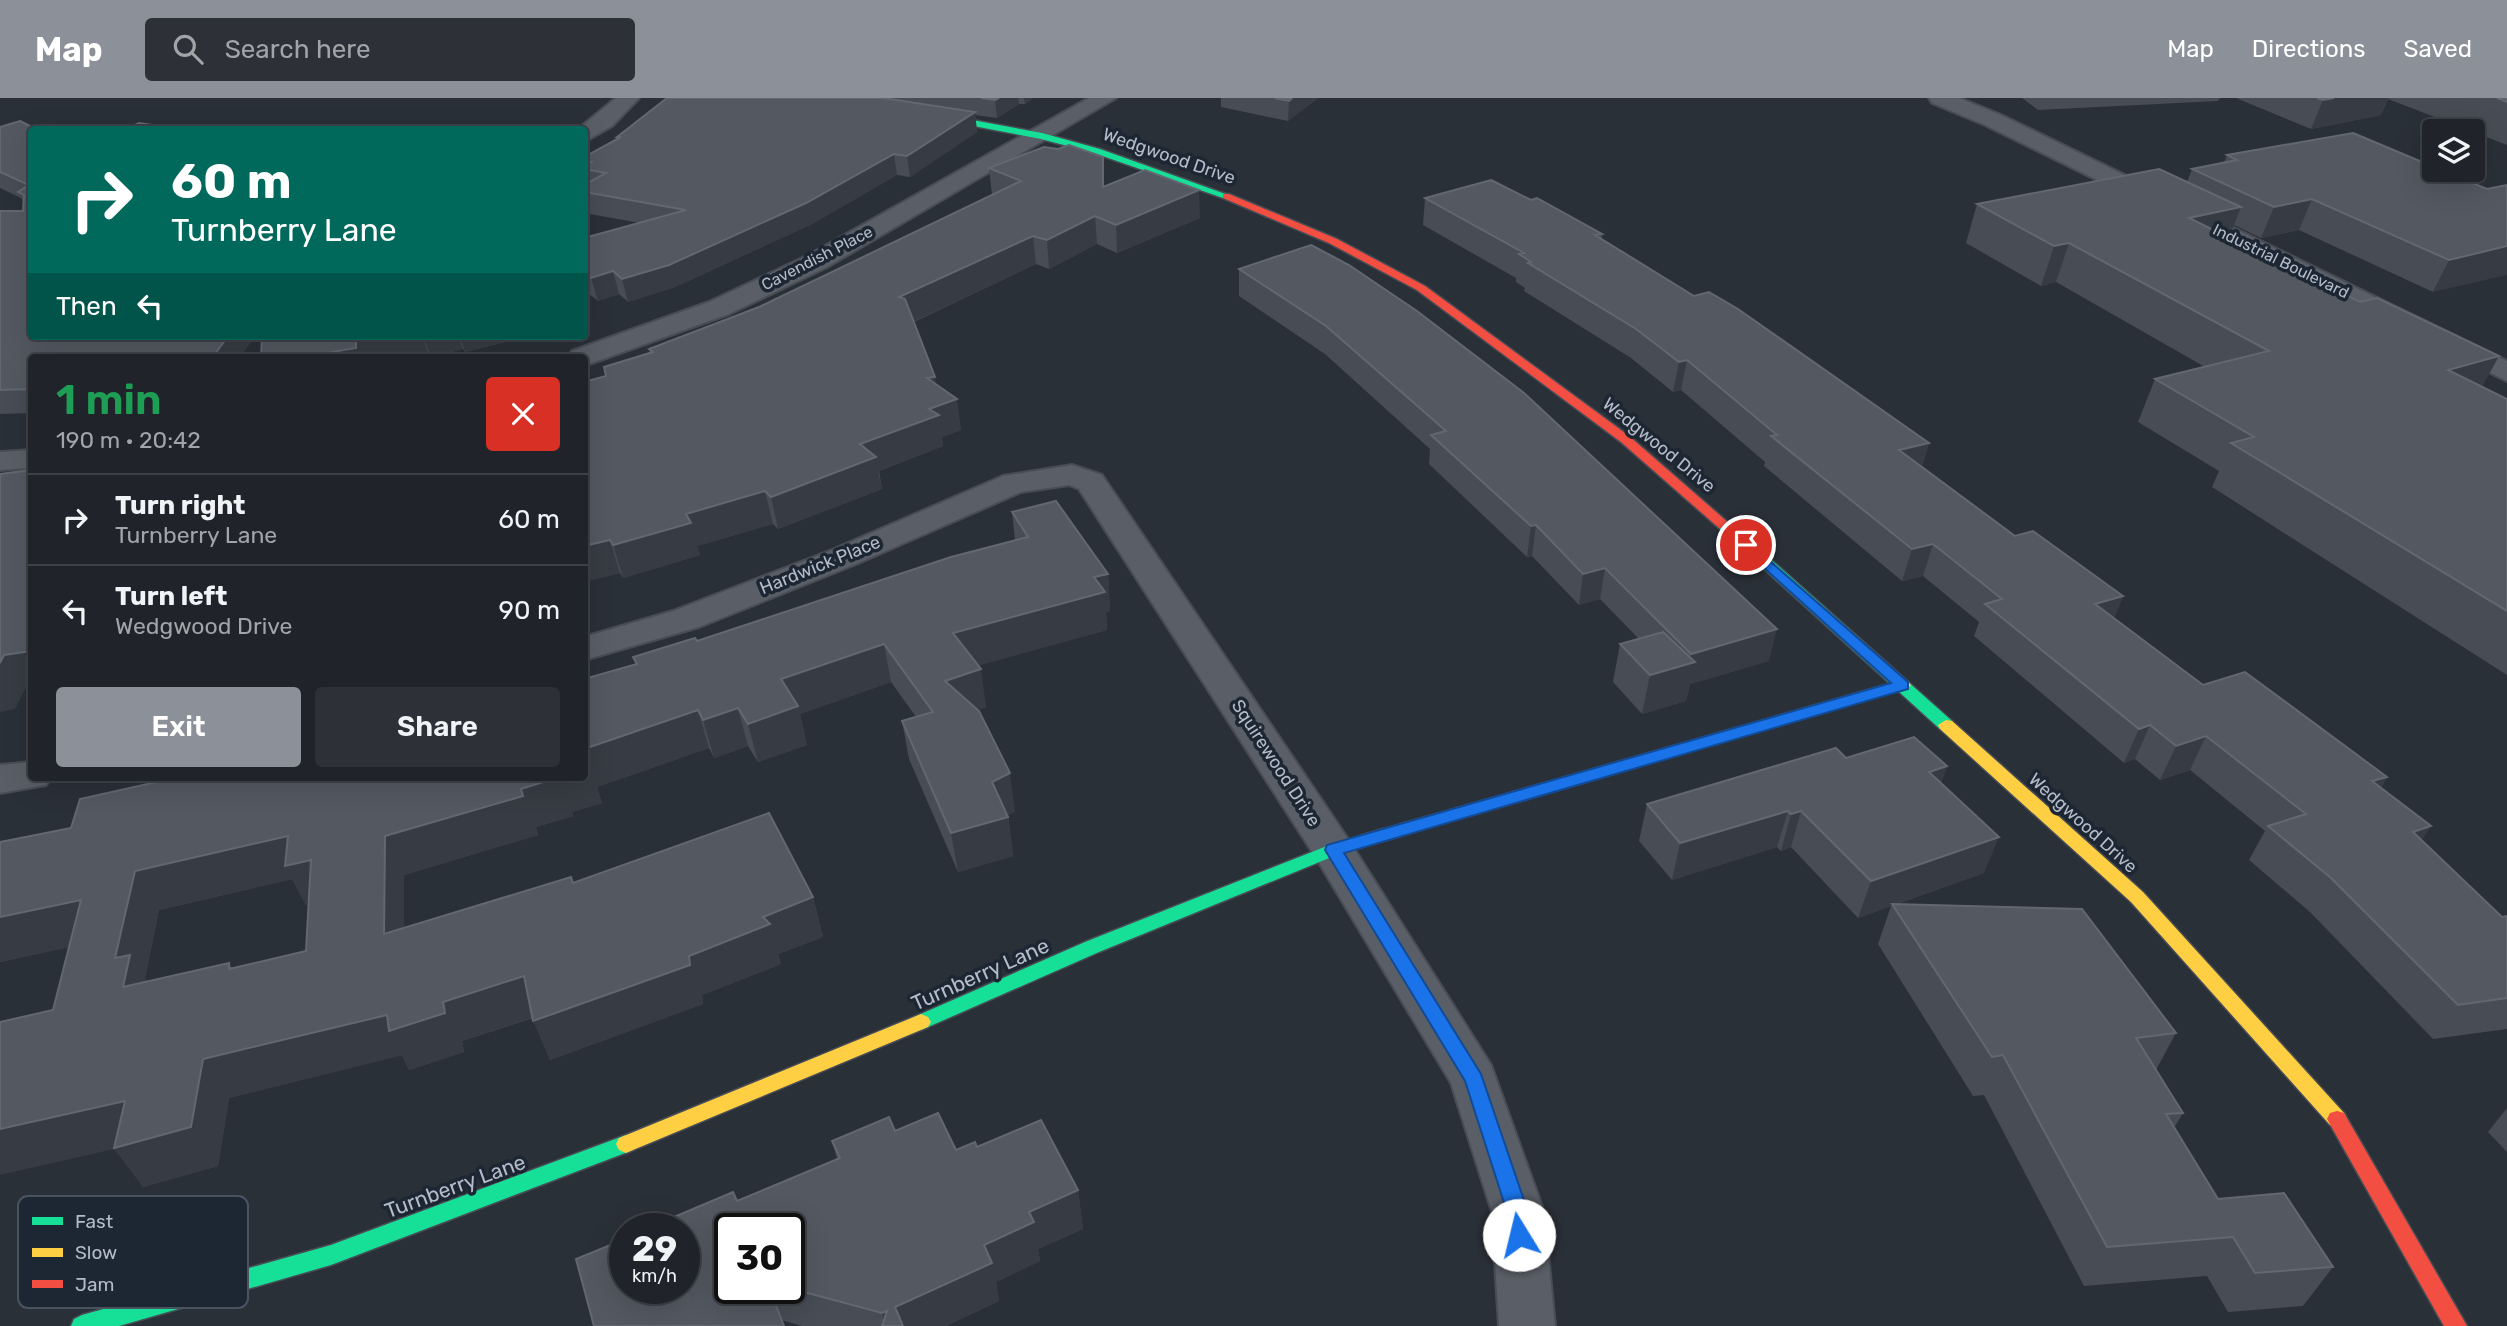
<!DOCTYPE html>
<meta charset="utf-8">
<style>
body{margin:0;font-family:Rubik,sans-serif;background:#2d3036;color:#f1f3f6;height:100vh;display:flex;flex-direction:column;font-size:26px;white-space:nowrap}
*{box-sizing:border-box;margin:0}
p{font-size:23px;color:#a2a4a8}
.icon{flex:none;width:38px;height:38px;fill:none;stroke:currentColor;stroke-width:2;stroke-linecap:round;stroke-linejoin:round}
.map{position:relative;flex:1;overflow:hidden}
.side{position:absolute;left:28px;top:256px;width:560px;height:427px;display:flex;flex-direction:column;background:#20242a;border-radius:7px;box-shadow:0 7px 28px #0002,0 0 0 2px #3d4147}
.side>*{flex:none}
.guide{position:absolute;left:28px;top:28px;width:560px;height:214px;border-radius:7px;box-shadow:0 7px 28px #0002,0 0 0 2px #3d4147;background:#00695c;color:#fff;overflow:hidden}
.buttons{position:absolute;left:2422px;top:21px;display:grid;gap:14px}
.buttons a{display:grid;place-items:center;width:63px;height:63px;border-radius:7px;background:#20242a;box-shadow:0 7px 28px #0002,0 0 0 2px #3d4147;font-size:35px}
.speed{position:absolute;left:609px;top:1115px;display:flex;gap:14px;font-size:35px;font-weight:700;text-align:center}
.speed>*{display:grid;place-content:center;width:91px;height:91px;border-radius:50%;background:#20242a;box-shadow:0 7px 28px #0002,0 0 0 2px #3d4147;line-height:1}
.speed small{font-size:18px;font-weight:400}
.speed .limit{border:4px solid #111;border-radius:10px;background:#fff;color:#111}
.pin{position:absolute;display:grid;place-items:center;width:60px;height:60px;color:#fff;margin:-30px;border:4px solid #fff;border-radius:50%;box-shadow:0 2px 7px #0007}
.me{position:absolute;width:77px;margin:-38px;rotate:351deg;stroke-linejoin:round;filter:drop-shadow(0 0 5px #0008)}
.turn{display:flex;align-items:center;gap:24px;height:147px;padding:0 28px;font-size:32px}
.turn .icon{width:91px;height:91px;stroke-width:2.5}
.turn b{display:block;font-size:49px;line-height:60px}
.then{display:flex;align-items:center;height:66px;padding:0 28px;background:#0003;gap:14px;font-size:26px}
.round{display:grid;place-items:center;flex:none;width:74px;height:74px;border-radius:7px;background:#2d3036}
.overview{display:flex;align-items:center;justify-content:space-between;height:119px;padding:0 28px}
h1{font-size:42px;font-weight:600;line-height:52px;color:#1e9e55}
.button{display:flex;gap:14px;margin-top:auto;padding:14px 28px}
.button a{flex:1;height:80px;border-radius:7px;background:#8c9099;color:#fff;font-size:28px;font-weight:600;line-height:80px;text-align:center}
.button a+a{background:#2d3036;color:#f1f3f6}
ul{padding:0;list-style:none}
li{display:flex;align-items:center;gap:21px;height:91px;padding:0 28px;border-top:2px solid #3d4147}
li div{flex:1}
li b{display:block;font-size:26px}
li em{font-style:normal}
header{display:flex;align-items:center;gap:42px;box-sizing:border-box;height:98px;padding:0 35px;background:#8c9099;color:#fff}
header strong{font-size:33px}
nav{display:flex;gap:38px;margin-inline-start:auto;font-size:24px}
.search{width:490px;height:63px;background:#2d3036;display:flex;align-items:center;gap:18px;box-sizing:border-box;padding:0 24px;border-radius:7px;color:#a2a4a8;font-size:26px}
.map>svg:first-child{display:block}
</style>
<header>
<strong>Map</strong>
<div class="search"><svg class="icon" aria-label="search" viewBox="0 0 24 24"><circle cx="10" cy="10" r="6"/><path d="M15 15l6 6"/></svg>Search here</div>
<nav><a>Map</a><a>Directions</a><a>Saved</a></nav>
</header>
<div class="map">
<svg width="2507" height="1228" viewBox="0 0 2507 1228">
<rect width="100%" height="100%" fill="#2a3038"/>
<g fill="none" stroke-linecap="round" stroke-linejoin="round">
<defs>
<g id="street">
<polygon points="616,0 639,0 612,28 584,44 584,32 577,32"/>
<polygon points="1089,0 1116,0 827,169 729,216 592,265 584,267 584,259 568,259 572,253 709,204 809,157"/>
<polygon points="1929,0 1959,0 2001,17 2507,263 2507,283 1985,27 1932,5"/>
<polygon points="32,352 32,370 0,372 0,354"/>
<polygon points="1072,367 1102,377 1348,741 1491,967 1544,1114 1555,1228 1499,1228 1492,1114 1451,985 1318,763 1079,391 1069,387 1021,394 856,466 699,529 584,562 584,539 673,513 832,452 1003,378"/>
<polygon points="32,664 32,679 51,679 46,687 0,695 0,667"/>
</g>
<g id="fast">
<polygon points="924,13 1042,35 1100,51 1231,98 1223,100 1094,55 1041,41 921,18 920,16"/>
<polygon points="1724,423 1729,424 1952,623 1954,627 1952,631 1940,631 1719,430 1717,427"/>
<polygon points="1383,731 1389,733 1392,737 1389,741 1339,756 1099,854 928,929 921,932 914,929 911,924 914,919 1085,844 1327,748"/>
<polygon points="626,1037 633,1040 636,1046 633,1052 331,1167 119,1228 71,1228 74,1221 82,1217 331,1147"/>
</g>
<g id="slow">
<polygon points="1903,582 1908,584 1911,587 1908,590 1383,743 1377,741 1374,737 1377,733"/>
<polygon points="1946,622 1952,623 2143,794 2344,1015 2347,1021 2344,1027 2337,1029 2330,1027 2131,804 1940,631 1938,627"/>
<polygon points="921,916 928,919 931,924 928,929 633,1052 626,1055 619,1052 616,1046 619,1040"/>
</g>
<g id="jam">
<polygon points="1223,96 1229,96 1337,141 1425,188 1629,338 1731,427 1729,430 1719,430 1621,344 1417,192 1329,145 1223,100"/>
<polygon points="2337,1013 2344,1015 2467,1228 2444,1228 2327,1021 2330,1015"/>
</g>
</defs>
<use href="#street" stroke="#484c55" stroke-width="4"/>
<use href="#fast" stroke="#484c55" stroke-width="3"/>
<use href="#slow" stroke="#484c55" stroke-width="3"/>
<use href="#jam" stroke="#484c55" stroke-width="3"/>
<use href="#street" fill="#5a5e66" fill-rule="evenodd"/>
<use href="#fast" fill="#16e098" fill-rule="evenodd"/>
<use href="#slow" fill="#ffcf43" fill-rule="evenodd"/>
<use href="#jam" fill="#f24e42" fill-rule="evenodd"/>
</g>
<g fill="#474c55" fill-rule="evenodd">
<polygon points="667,0 1033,0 1025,6 1019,6 997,20 975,17 977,34 910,79 897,77 810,127 675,189 628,204 619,196 598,203 584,192 584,140 640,125 584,115 584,59 617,40 617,39"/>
<polygon points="1221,0 1318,0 1288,23 1221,9"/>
<polygon points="2022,0 2220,0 2218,3 2038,12"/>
<polygon points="2236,0 2507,0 2507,47 2388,1 2381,17 2311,31"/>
<polygon points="0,29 38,32 32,238 255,238 240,259 32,259 32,315 0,316 0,113 23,113 24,105 21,100 0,90"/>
<polygon points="2227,57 2487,91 2433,194 2299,132 2261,140 2234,127 2229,140 2482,289 2507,301 2507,577 2212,389 2219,373 2138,324 2155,281 2205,269 2056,184 2041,188 1966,145 1977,106 2187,84 2192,71 2224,65"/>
<polygon points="989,70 1105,88 1200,120 1117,155 1097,146 1049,171 1036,166 914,224 936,286 961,332 942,339 943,348 879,373 882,391 778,431 773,426 697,448 700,457 623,480 620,475 584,484 606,278 650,255 649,251 759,209 992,97"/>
<polygon points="1425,100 1531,102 1602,136 1602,141 1929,345 1922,368 2015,438 2123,498 2114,520 2203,587 2387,679 2381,690 2422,742 2502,819 2507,818 2507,931 2433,941 2310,814 2249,762 2265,733 2190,672 2160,682 2135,661 2124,665 1974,538 1979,524 1923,478 1902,483 1764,368 1765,364 1681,292 1673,294 1631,260 1524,193 1525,190 1516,184 1516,180 1423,127"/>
<polygon points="1311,147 1769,563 1690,586 1686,603 1642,616 1613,584 1620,546 1639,541 1600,501 1579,507 1532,458 1527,459 1429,366 1430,351 1325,256 1239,198 1239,171"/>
<polygon points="262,238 529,238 465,254 463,251 433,259 430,259 428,255"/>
<path d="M1012 414 1108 476 1110 513 1106 514 1107 532 978 567 986 609 977 612 1015 714 1008 717 1013 758 958 774 909 661 902 623 916 619 891 584 800 616 807 647 758 664 748 648 714 660 709 650 597 689 602 705 572 714 573 718 536 729 538 737 404 777V830L571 779 574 785 813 799 823 839 778 856 781 866 702 897 703 906 550 962 533 920 462 943 464 954 409 972 402 957 229 1000 218 1068 143 1089 53 912 69 849 0 864V744L584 679 636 567 633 559 697 543 1015 442ZM292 781 306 807 308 806 306 853 232 870 229 865 147 883 145 880 159 812Z"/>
<polygon points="1846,660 1947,668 1941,685 1984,775 1897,806 2176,935 2156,972 2183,1015 2174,1030 2218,1101 2333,1169 2303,1208 2228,1214 2207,1178 2084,1188 1984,997 1973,998 1878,846 1891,808 1858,820 1791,749 1781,753 1777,749 1672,782 1639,743 1647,706"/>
<polygon points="2507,1010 2507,1054 2488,1034"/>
<path d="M938 1015 956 1052 975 1044 977 1049 1041 1022 1078 1092 1083 1131 1038 1151 1040 1163 996 1184 999 1203 946 1228H802L781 1222 784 1228H594L576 1161 625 1141V1190H684V1130H648L733 1094 737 1103 837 1061 832 1043 889 1019 895 1033ZM730 1130H789V1190H730Z"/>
</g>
<g fill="#373c44">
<polygon points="999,0 1018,0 1019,6 997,20 995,2"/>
<polygon points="1024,0 1033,0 1025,6"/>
<polygon points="1292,0 1318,0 1288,23 1289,3"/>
<polygon points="2334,0 2388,0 2381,17 2311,31 2323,2"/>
<polygon points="975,14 977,34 910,79 907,58"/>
<polygon points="894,56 897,77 810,127 675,189 628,204 622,181"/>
<polygon points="1199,92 1200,120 1117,155 1116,127"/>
<polygon points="2312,101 2299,132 2261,140 2274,109"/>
<polygon points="2241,109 2226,148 2189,120"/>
<polygon points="1095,118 1097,146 1049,171 1047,142"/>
<polygon points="1033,138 1036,166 904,228 899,199"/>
<polygon points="2069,145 2056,184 2041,188 2054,148"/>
<polygon points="2507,148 2507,177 2433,194 2449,162"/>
<polygon points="613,173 619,196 598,203 591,180"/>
<polygon points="228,238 255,238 240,259 213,259"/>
<polygon points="384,238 422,238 428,255 404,259 304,259 356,243"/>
<polygon points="423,238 458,238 463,251 431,259"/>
<polygon points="460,238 529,238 465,254"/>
<polygon points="2499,258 2476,300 2448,272"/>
<polygon points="1687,262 1681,292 1673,294 1679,264"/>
<polygon points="935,279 939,307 957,301 961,332 942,339 943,348 878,373 882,391 778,431 771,399 860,346 927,280"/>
<polygon points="1929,345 1919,376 1899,352"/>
<polygon points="765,393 773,426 697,448 700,457 623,480 613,447 686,416"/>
<polygon points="1536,427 1532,458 1527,459 1531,428"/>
<polygon points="610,442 620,475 584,484 584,448"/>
<polygon points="1933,446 1923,478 1902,483 1912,451"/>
<polygon points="1605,470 1600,501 1579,507 1583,476"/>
<polygon points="1108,476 1110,513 1106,514 1107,532 959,573 953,535 1094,479"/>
<polygon points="2123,498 2109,531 2095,506"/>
<polygon points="1777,531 1769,563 1690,586 1686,603 1642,616 1650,577 1689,566 1691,556"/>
<polygon points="884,546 891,584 800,616 807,647 758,664 748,626 781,581"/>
<polygon points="32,553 32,590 25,591 15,611 0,614 0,565 4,557"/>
<polygon points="981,571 986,609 951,621 945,583"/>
<polygon points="738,610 748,648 714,660 703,622"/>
<polygon points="698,612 709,650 597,689 602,705 572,714 573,718 536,729 538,737 404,777 404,876 384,836 385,738 521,691 559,679 584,679 584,651"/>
<polygon points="2150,627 2135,661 2124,665 2139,631"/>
<polygon points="2206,638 2190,672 2160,682 2176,648"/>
<polygon points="1947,668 1934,704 1929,674"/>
<polygon points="1010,675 1015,714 1001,721 1008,719 1013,758 958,774 951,735 992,684"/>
<polygon points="2387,679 2367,712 2372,683"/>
<polygon points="1788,713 1777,749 1672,782 1680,745"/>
<polygon points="1801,713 1791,749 1781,753 1791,716"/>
<polygon points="2431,728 2409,762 2413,734"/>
<polygon points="288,738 311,762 331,801 306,807 292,781 159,812 145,880 156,897 123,889 115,860 135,773"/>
<polygon points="1999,739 1984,775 1893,807 1892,806 1891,808 1858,820 1871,783"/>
<polygon points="813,799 823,839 778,856 781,866 702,897 703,906 550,962 533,923 689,858 763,819"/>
<polygon points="81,802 107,841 0,864 0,819"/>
<polygon points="524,878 540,917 462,943 464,954 409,972 402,957 229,1000 218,1068 143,1089 114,1051 0,1077 0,1031 203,961 443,904"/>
<polygon points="1078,1092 1083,1131 1038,1151 1040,1163 996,1184 999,1203 946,1228 900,1228 895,1209 1029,1114"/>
<polygon points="887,1213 885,1228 882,1215"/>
</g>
<g fill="#535861" stroke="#626872" stroke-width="2" fill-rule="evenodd">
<polygon points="667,0 883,0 975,14 907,58 894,56 806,105 669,167 622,181 613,173 591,180 584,174 584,140 686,112 584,94 584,87 606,75 584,71 584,68 591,64 584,64 584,59 621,39 617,39"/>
<polygon points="981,0 999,0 995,2"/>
<polygon points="1275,0 1292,0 1289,3"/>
<polygon points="2317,0 2334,0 2323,2"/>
<polygon points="2497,0 2507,0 2507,4"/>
<polygon points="20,23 38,32 32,32 32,238 228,238 213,259 32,259 32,291 0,292 0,113 23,113 24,97 18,94 29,87 0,74 0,29"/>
<polygon points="139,25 184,32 125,32"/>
<polygon points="2353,35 2434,69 2434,72 2441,72 2487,91 2507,87 2507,148 2449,162 2312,101 2274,109 2192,71 2237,62 2227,57"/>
<polygon points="1069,47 1103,59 1103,89 1145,72 1199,92 1116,127 1095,118 1047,142 1033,138 899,199 905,201 935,279 927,280 957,301 929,311 939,317 860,346 876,359 771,399 765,393 686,416 691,425 613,447 610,442 584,448 584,284 606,278 604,269 653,254 649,251 759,209 1021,83 989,70 1044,49 1058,51"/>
<polygon points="2159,71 2241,109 2189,120 2360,204 2377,200 2499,258 2448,272 2507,301 2507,513 2231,345 2254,339 2155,281 2269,253 2069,145 2054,148 1977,106"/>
<polygon points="1491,82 1531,102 1537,100 1602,136 1595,137 1694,198 1709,194 1738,211 1929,345 1899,352 2015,438 2033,433 2123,498 2095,506 2203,587 2245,574 2387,679 2372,683 2431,728 2413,734 2502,819 2507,818 2507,900 2458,907 2331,780 2268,728 2306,716 2206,638 2176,648 2150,627 2139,631 1985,506 2002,501 1933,446 1912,451 1771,338 1777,337 1687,262 1679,264 1636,231 1528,165 1531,164 1519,156 1524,155 1425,100"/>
<polygon points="1311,147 1349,167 1417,213 1524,295 1777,531 1691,556 1605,470 1583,476 1536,427 1531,428 1431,337 1446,333 1326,228 1239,171"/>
<polygon points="262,238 384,238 356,243 356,250 304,259 261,259"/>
<polygon points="32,372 32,553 4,557 0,565 0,376"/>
<polygon points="1056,403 1108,476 1094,479 1105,494 953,535 981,571 945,583 979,613 1010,675 992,684 1008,719 951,735 902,623 933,614 884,546 781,581 798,608 748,626 738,610 703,622 698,612 584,651 584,581 637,566 633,559 695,540 697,543 951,459 1028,439 1012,414"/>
<polygon points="1663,534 1695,564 1650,577 1620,546"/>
<polygon points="1914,639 1947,668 1929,674 1999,739 1871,783 1801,713 1791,716 1788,713 1680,745 1647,706 1836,650 1846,660"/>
<polygon points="584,652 589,666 584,667"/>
<path d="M179 679H559L521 691 523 698 385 738 384 836 571 779 573 785 769 715 813 799 763 819 770 826 689 858 690 867 533 923 524 878 443 904 445 915 389 933 387 917 203 961 191 1029 114 1050 125 1003 0 1031V924L53 912 81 802 0 819V744L71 730 80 701ZM288 738 285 768 311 762 306 853 229 871V865L123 889 130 857 115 860 135 773Z"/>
<polygon points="1892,806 2082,811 2176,935 2136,940 2183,1015 2166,1016 2218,1101 2284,1095 2333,1169 2255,1175 2233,1139 2107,1149 2003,957 1992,959"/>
<polygon points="938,1015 956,1052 975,1044 977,1049 1041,1022 1078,1092 1029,1114 1034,1124 984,1147 992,1165 895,1209 903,1228 882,1228 887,1213 882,1215 789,1190 789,1130 730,1130 730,1190 769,1190 784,1228 594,1228 576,1161 625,1141 625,1190 684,1190 684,1130 648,1130 733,1094 737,1103 840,1060 832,1043 889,1019 895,1033"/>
</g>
<polygon fill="#1a73e8" stroke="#114b97" stroke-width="2" points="1746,442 1908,584 1908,591 1344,755 1481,976 1528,1114 1530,1137 1527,1144 1519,1147 1512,1144 1507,1114 1465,983 1325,752 1327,747 1891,585 1742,450 1742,444"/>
<g text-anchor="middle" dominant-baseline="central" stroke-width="7" stroke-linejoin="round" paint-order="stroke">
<g font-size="16" fill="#b4bcc9" stroke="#1d2633">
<text transform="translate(817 160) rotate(-27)">Cavendish Place</text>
<text transform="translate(2281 163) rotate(26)">Industrial Boulevard</text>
</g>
<g font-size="18" fill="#b4bcc9" stroke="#1d2633">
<text transform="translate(1169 58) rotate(19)">Wedgwood Drive</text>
<text transform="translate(1659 347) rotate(39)">Wedgwood Drive</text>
<text transform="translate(820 467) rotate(-22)">Hardwick Place</text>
<text transform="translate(1276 665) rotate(57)">Squirewood Drive</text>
<text transform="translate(2083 725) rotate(42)">Wedgwood Drive</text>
</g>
<g font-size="21" fill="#b4bcc9" stroke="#1d2633">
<text transform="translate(980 876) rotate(-24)">Turnberry Lane</text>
<text transform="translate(455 1088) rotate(-20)">Turnberry Lane</text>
</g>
</g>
<rect x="18" y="1098" width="230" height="112" rx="10" fill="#1d2633" stroke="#4a5360" stroke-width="2"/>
<rect x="32" y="1119" width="31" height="8" fill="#16e098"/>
<rect x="32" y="1150" width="31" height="9" fill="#ffcf43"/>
<rect x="32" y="1182" width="31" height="8" fill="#f24e42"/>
<g font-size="19" fill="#b4bcc9">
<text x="75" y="1130">Fast</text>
<text x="75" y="1161">Slow</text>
<text x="75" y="1193">Jam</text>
</g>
</svg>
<div class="buttons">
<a><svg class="icon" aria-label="layers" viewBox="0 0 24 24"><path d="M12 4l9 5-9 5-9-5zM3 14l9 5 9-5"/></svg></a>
</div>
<div class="speed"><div>29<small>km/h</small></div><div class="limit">30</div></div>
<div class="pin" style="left:1746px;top:447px;background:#d93025"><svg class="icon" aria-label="arrive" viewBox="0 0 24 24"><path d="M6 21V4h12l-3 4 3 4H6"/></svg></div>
<svg class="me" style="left:1519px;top:1137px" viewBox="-20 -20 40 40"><circle r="19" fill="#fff"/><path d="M0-13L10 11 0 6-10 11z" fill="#1a73e8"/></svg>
<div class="guide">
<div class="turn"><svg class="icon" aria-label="right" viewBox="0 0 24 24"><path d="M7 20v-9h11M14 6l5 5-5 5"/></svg><div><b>60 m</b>Turnberry Lane</div></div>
<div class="then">Then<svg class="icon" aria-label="left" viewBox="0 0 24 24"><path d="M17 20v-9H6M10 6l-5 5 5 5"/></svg></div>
</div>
<section class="side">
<div class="overview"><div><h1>1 min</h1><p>190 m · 20:42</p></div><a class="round" style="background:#d93025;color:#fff"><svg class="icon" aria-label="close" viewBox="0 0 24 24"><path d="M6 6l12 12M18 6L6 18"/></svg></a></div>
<ul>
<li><svg class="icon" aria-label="right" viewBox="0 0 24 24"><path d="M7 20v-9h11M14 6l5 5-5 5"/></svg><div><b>Turn right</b><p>Turnberry Lane</p></div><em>60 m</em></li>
<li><svg class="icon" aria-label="left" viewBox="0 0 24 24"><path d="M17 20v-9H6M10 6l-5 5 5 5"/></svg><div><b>Turn left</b><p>Wedgwood Drive</p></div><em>90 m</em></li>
</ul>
<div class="button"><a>Exit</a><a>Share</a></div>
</section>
</div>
